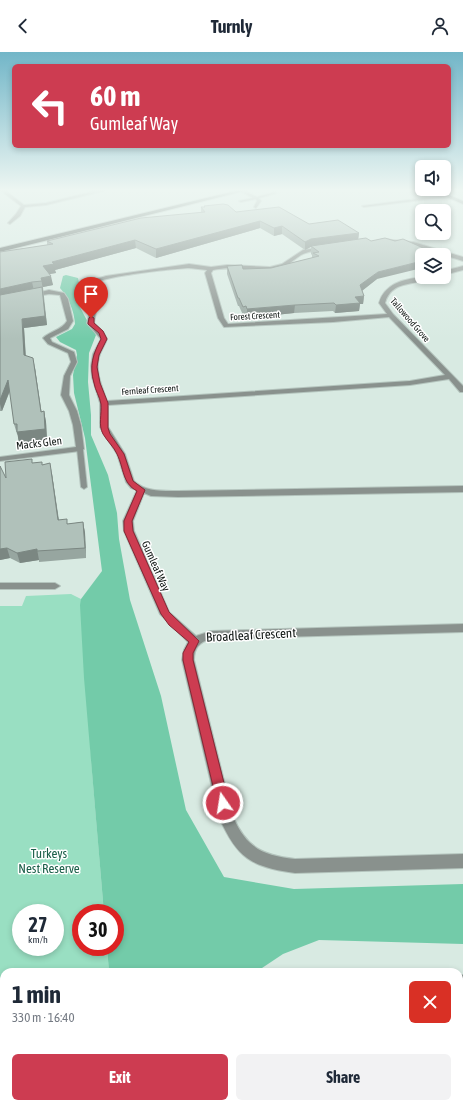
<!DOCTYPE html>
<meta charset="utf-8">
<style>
body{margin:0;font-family:"Asap Condensed",sans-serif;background:#f2f2f3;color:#1f2937;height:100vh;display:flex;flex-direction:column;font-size:15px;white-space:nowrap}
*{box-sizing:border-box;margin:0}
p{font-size:13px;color:#747a83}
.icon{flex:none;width:22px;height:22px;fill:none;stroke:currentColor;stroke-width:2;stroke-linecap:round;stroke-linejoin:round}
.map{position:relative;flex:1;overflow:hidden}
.side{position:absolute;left:0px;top:916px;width:463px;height:140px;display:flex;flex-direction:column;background:#fff;border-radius:12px 12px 0 0;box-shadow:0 2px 6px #0003}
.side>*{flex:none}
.top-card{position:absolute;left:12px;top:12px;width:439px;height:84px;border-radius:6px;box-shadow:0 2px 6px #0003;background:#cd3c51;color:#fff;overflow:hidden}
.fabs{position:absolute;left:415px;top:108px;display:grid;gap:8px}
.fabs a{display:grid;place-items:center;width:36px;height:36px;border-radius:6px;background:#fff;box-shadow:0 2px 6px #0003;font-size:20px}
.speed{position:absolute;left:12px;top:852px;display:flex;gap:8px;font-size:20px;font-weight:700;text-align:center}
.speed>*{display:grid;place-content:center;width:52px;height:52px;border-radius:50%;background:#fff;box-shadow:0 2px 6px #0003;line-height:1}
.speed small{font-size:10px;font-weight:400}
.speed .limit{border:6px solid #d22;background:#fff;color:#111}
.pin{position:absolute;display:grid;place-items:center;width:34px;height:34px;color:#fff;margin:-41px -17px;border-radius:50% 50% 50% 0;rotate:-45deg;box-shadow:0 0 4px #0007}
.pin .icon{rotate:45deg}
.me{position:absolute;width:44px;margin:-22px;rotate:347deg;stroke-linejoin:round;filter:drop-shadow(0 0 3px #0008)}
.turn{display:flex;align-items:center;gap:14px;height:84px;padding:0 12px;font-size:18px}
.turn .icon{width:52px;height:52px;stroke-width:2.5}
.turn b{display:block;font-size:28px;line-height:34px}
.round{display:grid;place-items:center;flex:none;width:42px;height:42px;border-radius:6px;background:#f2f2f3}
.headline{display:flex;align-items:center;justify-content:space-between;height:68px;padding:0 12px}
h1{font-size:24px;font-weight:700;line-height:30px}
.cta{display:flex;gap:8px;margin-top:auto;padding:8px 12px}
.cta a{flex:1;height:46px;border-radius:6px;background:#cd3c51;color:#fff;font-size:16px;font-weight:700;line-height:46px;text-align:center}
.cta a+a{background:#f2f2f3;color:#1f2937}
header{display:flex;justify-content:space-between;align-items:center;height:52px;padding:0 12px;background:#fff;font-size:18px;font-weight:700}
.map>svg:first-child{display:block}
</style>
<header><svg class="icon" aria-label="back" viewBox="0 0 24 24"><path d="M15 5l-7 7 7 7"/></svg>Turnly<svg class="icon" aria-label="person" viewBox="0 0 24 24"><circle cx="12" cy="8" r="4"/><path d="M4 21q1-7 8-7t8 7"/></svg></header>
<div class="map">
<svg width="463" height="1056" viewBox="0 0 463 1056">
<rect width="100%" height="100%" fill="#d8eae2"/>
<path fill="#99dfc2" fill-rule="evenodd" d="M71 542 81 547 92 719 104 861H81V895H107L109 920H4V1052H121V1056H0V554H22L26 544ZM21 861H55V895H21Z"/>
<g fill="#73cba9">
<path d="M66 223 78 226 79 231 76 235 75 246C82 259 88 271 96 283L89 301 88 330 91 363V383L108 423 117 461 119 487 130 548 161 644 186 758 224 825 294 837 463 832V892L319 888 283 902 256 920H109L107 895H115V861H104L84 626 80 553 81 547 102 519 85 386 74 341 73 323 77 303 76 298 60 290 56 285 72 277 75 272C74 259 69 246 60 236L63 224Z"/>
<rect x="121" y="1052" width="99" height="4"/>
</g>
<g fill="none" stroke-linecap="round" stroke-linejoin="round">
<defs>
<g id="lane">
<polygon points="245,139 257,145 275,140 277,141 259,146 261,149 256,156 254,155 257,149 256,147 241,150 239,149 253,146 240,139"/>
<polygon points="80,395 83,397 87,435 84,437 81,435 77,397"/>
</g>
<g id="street">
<polygon points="1,139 6,139 24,153 46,151 95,139 104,139 46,153 25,155 20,164 10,172 8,171 16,162 21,154"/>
<polygon points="446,143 448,145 364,155 362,154"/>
<polygon points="382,187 413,190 463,205 463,209 412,193 380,189"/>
<path d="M325 195V197C317 199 308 199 301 203 293 208 287 215 277 217 256 221 234 213 213 218L211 221 224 266 228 272 387 262 379 251C385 229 411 225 431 225 415 235 392 227 385 251L393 262 463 334V340H460L449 327 410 333 108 353V375L125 402 134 429C145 440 163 439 178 439L463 434V440L178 445 151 444 144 441 133 469 134 479 169 560 196 584 211 579 463 572V580L211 587C199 590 194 596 194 608L233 765C247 796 262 803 295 807L463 802V816L295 821C251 815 237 806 219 765L182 608 184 598 188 590 160 562 124 479 123 469 137 438 131 436 126 430 117 402 100 375V351L92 325 91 314 93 302 101 287 87 271 90 259 79 244 81 237 86 230 106 224 189 212 211 215 227 213 270 215 282 212 303 198ZM189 216 207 218 205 221 218 266 224 275 333 270 389 265 445 323 410 329 107 349C102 335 95 320 99 305 101 298 105 293 107 287L103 280 94 271 96 259 85 244C85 240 86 235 90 233 102 224 171 217 189 216Z"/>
<polygon points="463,214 463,218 444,223 444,219"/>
<path d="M49 238 64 241 68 247 73 269 68 277 50 286 52 290 74 300 77 310 70 324 69 343 77 359 81 373 84 397 80 399 0 409V405L76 395 73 373 69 359 61 343 64 324 71 310 68 301 48 292 43 286C50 279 62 278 67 269L60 243 49 242 31 245 28 243Z"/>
<polygon points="0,531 55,531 60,534 55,537 0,537"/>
<rect x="459" y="923" width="4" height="16"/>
<rect x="235" y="1052" width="18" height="4"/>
</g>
<g id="secondary">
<polygon points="235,139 244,139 0,200 0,196"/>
<polygon points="433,139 440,139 463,149 463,152"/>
</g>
</defs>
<use href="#lane" stroke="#b4c4bd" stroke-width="2"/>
<use href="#street" stroke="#b4c4bd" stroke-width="2"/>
<use href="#secondary" stroke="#b4c4bd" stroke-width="2"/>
<use href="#lane" fill="#89918d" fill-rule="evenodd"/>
<use href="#street" fill="#89918d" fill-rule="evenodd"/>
<use href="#secondary" fill="#5e6964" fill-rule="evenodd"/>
</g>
<g fill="#97a6a0">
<polygon points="204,154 236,160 359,181 358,187 377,227 362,239 364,244 363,252 360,252 359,259 335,261 333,259 294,261 247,266 246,263 243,263 239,254 238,254 227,222 227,214 243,217 271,216 312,206 312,203 311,202 311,194 305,198 282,182 274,184 260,176 156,206 136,196 55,218 56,221 49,222 53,233 43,235 47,273 24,276 26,304 35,316 41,360 44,359 46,370 47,388 19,391 18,383 17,382 14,372 10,339 2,359 0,359 0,200 47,193 47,189 201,161 201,155 204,155"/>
<polygon points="32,411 42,413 52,422 59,468 68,472 83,470 85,481 86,506 39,510 39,508 20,511 10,506 0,508 6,426"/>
<polygon points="459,974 463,1056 437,1056 436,1052 459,1052"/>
<polygon points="292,1052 402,1052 403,1056 292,1056"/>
</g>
<g fill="#7b8782">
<polygon points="260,169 260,176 156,206 156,197"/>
<polygon points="282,174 282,182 274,184 274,176"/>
<polygon points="359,181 358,189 311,195 305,198 305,190 311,187"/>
<polygon points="135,188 136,196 55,218 56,221 44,223 43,214 52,210"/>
<polygon points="422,209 422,216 377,227 359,241 360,233 378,220"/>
<polygon points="51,224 53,233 43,235 43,238 41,226"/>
<polygon points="32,230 34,239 0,247 0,237"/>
<polygon points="42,235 47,273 24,276 26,313 24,303 22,267"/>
<polygon points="364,244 363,252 360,252 359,259 335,261 336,253 355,245"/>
<polygon points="295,253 294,261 247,266 247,257"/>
<polygon points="33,306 35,316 43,370 41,360"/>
<polygon points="8,328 10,338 2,359 0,352 0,348"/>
<polygon points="44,359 46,370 47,388 19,391 17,380"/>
<polygon points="50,411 52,422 60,478 58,468"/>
<polygon points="83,470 85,481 86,506 85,496"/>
<polygon points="7,496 10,506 0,508 0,497"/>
<polygon points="37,497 39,508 20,511 17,501"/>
</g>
<g fill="#b0c1ba" stroke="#7b8782">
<polygon points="223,152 228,153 236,160 279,155 309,172 338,168 359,181 311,187 305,190 282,174 274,176 260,169 156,197 135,188 52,210 54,212 43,214 51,224 41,226 42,229 32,230 0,237 0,200 53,192 47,189 141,166 205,160 201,155 205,155 204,154"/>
<polygon points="366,186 371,189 385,186 395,189 403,187 439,203 422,203 422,209 378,220 360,233 364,244 355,245 360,251 336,253 334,251 295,253 247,257 246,254 243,255 239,246 238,246 227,214 242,213 243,217 271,216 319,204 313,201 319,200 311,194"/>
<polygon points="42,235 45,264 22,267 24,303 33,306 41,360 44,359 45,377 17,380 17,372 14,372 8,328 0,348 0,243"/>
<polygon points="32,407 32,411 42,410 42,413 50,411 58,468 67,467 67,472 83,470 85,496 37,499 37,497 17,501 7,496 0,497 0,414 6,426 5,410"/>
<polygon points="463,973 463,1056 443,1056 442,1052 459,1052 459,1007 461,1007 459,1000 459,974"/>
<polygon points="294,1052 402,1052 403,1056 294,1056"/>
</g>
<linearGradient id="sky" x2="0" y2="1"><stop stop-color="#72b6c8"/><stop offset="0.48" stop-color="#edf6f2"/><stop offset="1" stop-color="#edf6f2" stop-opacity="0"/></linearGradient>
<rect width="463" height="287" fill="url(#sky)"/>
<path fill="#cd3c51" stroke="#852735" d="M91 264 94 266V271L103 279 107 287 99 303 97 315 100 331 108 351V376L110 382 124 402 133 429 145 438 132 469 133 479 169 560 199 589 193 601V608L229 751 227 755 223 757 218 755 217 751 183 608V601L189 590 169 573 161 562 124 479V469L137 439C122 431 124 416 117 402 114 395 107 389 103 382 98 373 102 362 101 352 100 345 95 338 94 331 89 314 93 302 101 287L99 281 88 272 89 266Z"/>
<g text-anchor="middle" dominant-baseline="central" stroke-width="3" stroke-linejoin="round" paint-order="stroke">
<g font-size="9" fill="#101714" stroke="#fff">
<text transform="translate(255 264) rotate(-3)">Forest Crescent</text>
<text transform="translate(410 268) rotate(49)">Tallowood Grove</text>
<text transform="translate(150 338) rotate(-4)">Fernleaf Crescent</text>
</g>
<g font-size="11" fill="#101714" stroke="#fff">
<text transform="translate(39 391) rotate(-7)">Macks Glen</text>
<text transform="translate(156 514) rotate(66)">Gumleaf Way</text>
</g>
<g font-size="13" fill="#101714" stroke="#fff">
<text transform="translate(251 583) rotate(-3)">Broadleaf Crescent</text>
</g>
<g font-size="13" fill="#1c604a" stroke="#fff">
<text x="49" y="801">Turkeys<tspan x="49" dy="15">Nest Reserve</tspan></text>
</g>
</g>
</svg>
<div class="fabs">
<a><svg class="icon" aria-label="sound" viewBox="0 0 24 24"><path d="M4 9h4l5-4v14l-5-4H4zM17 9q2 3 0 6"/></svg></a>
<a><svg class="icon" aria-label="search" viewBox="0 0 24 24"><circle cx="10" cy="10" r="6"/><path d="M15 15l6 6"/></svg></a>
<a><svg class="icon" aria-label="layers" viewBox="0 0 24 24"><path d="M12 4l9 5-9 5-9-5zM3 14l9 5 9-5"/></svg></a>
</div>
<div class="speed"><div>27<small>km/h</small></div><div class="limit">30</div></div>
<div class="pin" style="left:91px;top:266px;background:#d93025"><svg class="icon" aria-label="arrive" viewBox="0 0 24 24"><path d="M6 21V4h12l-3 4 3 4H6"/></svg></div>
<svg class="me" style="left:223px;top:751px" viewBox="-20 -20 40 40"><circle r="17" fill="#cd3c51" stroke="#fff" stroke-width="3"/><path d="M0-11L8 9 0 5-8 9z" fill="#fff"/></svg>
<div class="top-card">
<div class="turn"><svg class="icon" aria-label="left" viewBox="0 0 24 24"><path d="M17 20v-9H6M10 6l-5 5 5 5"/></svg><div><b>60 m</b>Gumleaf Way</div></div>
</div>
<section class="side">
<div class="headline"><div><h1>1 min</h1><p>330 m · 16:40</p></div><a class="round" style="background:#d93025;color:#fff"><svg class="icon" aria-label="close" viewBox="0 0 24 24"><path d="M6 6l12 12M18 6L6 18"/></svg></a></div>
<div class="cta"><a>Exit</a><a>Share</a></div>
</section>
</div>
